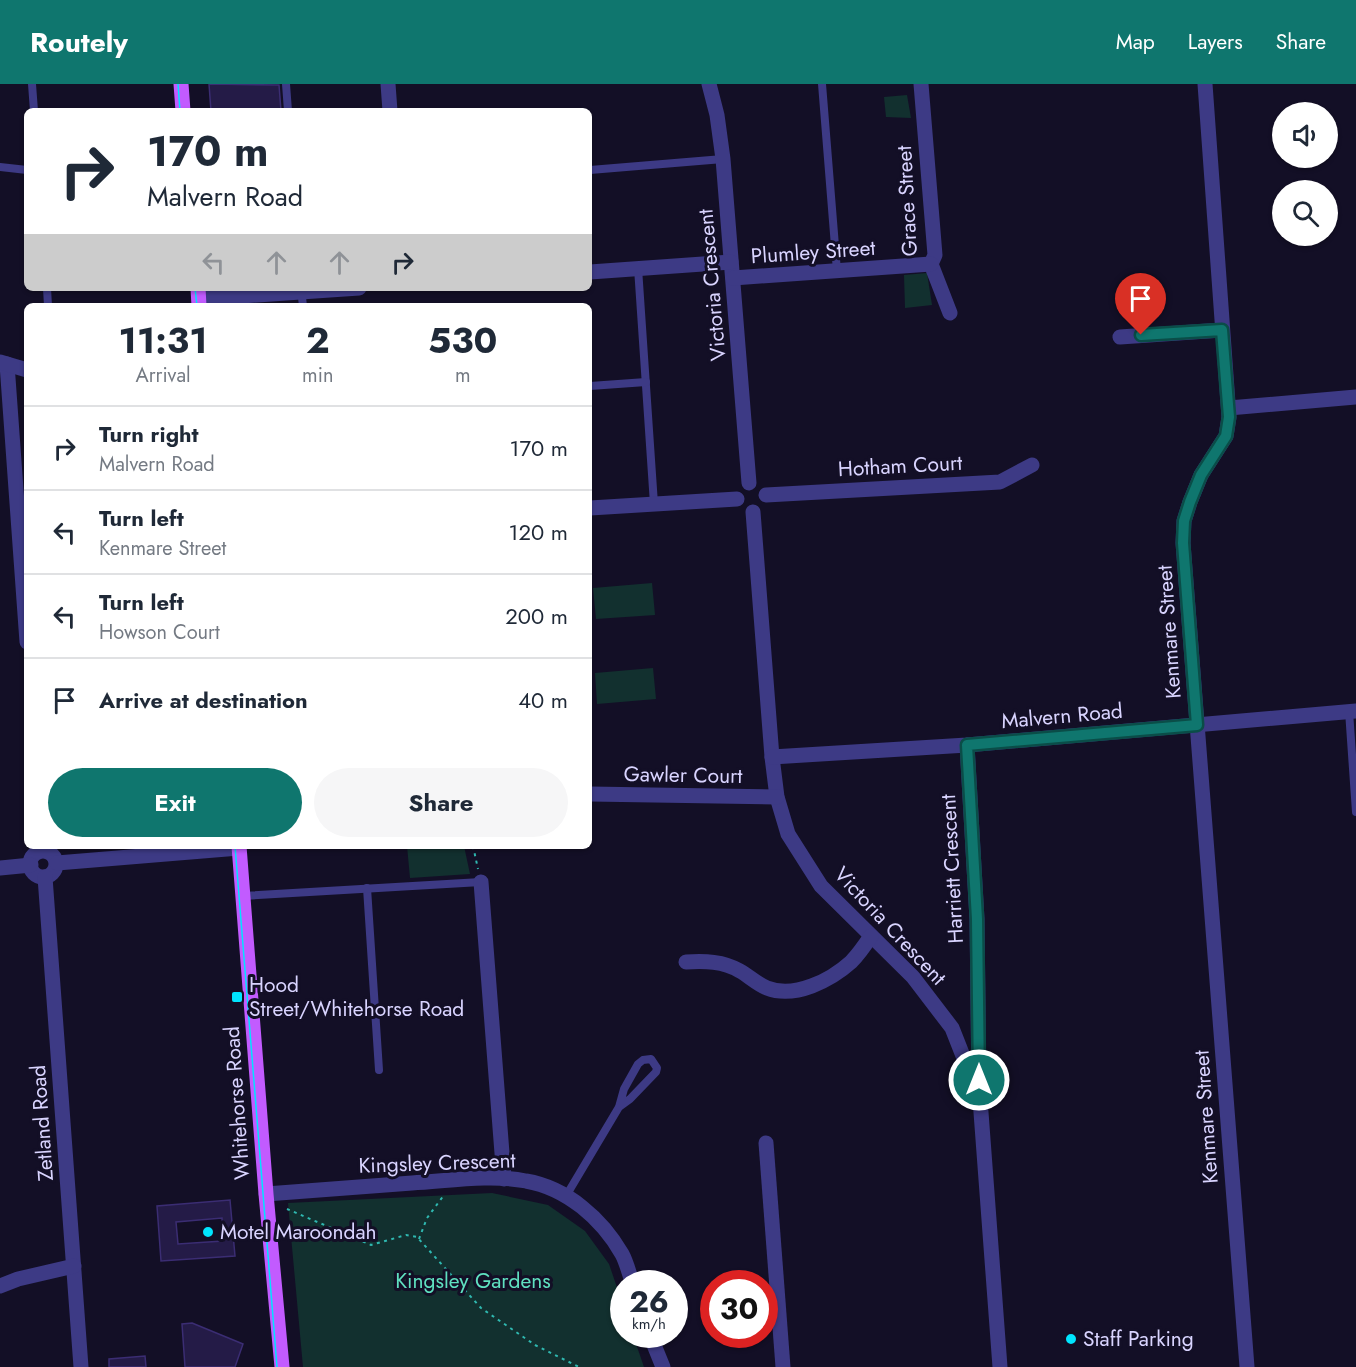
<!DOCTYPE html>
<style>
body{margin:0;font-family:Jost,sans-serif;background:#f6f6f7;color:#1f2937;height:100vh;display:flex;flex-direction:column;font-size:22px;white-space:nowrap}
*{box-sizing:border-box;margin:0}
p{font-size:20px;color:#747a83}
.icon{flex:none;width:33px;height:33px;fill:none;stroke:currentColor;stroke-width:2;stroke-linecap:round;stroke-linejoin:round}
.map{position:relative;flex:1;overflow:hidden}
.drawer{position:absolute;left:24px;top:219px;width:568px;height:546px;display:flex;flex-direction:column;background:#fff;border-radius:9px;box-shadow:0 2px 4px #0004}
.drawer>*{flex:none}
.top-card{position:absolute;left:24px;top:24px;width:568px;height:183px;border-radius:9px;box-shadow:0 2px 4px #0004;background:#fff;color:#1f2937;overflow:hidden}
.buttons{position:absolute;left:1272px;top:18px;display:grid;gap:12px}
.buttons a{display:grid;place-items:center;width:66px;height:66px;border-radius:50%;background:#fff;box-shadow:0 2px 4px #0004;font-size:30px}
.speed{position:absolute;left:610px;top:1186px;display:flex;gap:12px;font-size:30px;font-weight:700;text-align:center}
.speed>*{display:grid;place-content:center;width:78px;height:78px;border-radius:50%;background:#fff;box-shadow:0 2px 4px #0004;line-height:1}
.speed small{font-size:15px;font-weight:400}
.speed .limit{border:9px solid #d22;background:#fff;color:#111}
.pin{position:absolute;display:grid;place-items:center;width:51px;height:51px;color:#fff;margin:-62px -26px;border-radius:50% 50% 50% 0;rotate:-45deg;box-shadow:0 0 6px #0007}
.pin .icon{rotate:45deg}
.me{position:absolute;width:66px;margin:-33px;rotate:0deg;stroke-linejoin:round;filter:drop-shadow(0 0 4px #0008)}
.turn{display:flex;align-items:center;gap:21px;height:126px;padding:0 24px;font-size:27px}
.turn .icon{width:78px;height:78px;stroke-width:2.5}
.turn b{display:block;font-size:42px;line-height:51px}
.lanes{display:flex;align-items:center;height:57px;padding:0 24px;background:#0003;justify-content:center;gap:30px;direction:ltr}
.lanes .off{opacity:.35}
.eta{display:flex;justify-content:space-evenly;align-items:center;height:102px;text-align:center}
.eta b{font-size:36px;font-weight:700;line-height:42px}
.action{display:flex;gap:12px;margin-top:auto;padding:12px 24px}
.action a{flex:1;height:69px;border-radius:36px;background:#0f766e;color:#fff;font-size:24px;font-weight:700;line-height:69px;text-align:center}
.action a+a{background:#f6f6f7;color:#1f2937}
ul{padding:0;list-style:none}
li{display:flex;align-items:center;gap:18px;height:84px;padding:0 24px;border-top:2px solid #e0e1e3}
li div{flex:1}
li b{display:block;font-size:22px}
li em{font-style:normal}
header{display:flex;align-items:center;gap:36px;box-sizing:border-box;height:84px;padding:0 30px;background:#0f766e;color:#fff}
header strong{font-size:28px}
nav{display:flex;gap:33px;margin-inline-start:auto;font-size:21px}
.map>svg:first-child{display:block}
</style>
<header>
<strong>Routely</strong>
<nav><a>Map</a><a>Layers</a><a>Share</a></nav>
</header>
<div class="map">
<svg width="1356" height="1283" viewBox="0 0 1356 1283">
<rect width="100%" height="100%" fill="#130f26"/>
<g fill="#12302f">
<polygon points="907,11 911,34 886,33 884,13"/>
<polygon points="927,189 932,221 905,224 904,191"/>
<polygon points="652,499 655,531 596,535 593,504"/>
<polygon points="653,584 656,615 597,620 595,589"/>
<polygon points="407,762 464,762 470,790 410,794"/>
<polygon points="492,1109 548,1121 585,1147 609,1180 624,1224 624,1251 633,1251 644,1283 303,1283 288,1119"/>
</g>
<g fill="#241b47" stroke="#3b2d73" stroke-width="1.5" fill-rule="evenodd">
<polygon points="209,0 279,1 281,27 211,27"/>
<path d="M230 1116 235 1172 161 1177 157 1122ZM222 1134 223 1157 178 1160 176 1138Z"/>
<polygon points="192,1239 243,1260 235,1283 185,1283 182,1240"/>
<polygon points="145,1272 146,1283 109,1283 109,1275"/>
</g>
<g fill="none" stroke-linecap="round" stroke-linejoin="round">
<g stroke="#2fb8b0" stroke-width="2" stroke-dasharray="3 4.5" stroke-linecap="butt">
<polyline points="473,762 478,785"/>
<polyline points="287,1125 371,1161 406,1151 417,1153 481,1224 535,1261 579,1283"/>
<polyline points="419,1155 427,1134 444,1111"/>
</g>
<g stroke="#3d3a85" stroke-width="8">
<polyline points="32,0 34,27"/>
<polyline points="286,0 288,27"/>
<polyline points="822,0 837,187"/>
<polyline points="0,83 27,86"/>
<polyline points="590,86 723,75"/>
<polyline points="638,184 654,420"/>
<polyline points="47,204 48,222"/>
<polyline points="301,205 303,222"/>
<polyline points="590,302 646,298"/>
<polyline points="1349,627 1356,728"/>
<polyline points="367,804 379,986"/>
<polyline points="243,812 481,798"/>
<polyline points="566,1112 619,1023 624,1005 638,980 643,976 651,975 657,984 656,988 630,1015 619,1023"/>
</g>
<g stroke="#3d3a85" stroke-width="15">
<polyline points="388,0 390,27"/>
<polyline points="709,0 717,31 723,75 749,399"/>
<polyline points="921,0 935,171 931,180 950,229"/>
<polyline points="1205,0 1229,333 1226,352 1201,391 1190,418 1184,437 1183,459 1247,1283"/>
<polyline points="590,188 731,178"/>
<polyline points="733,194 931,180"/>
<polyline points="199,215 359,204"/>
<polyline points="1120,253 1222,246"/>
<polyline points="7,280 27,558"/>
<polyline points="1229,324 1356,313"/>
<polyline points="766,411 1000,398 1032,381"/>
<polyline points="590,424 737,415"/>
<polyline points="753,428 772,673 777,713 788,750 821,802 913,893 952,944 980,1015 1000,1283"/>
<polyline points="967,661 977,835 979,1006"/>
<polyline points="772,673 967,661 1356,627"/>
<polyline points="590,710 777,713"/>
<circle cx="43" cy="780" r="13"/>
<polyline points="57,779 239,764"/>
<polyline points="0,784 31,781"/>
<polyline points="45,793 81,1283"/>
<polyline points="481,798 504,1095"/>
<path d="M686 878C705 877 723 877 740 887 749 892 757 900 767 904 795 915 831 896 851 878 859 870 865 861 871 852"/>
<polyline points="766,1059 783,1283"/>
<path d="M266 1110C314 1106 363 1103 412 1099 449 1097 490 1090 526 1097 567 1104 602 1135 622 1170 627 1179 629 1190 633 1200"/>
<polyline points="0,1202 18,1195 74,1182"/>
<polyline points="650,1251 663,1283"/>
</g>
<polyline stroke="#3d3a85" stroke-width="15" points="0,278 27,286"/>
<g stroke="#c25bff" stroke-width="15">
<polyline points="181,0 183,27"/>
<polyline points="198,204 199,222"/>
<polyline points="239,762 266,1110 282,1283"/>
</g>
<g stroke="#00e5ff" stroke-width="1.5">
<polyline points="178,0 180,27"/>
<polyline points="195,204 197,222"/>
<polyline points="235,762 277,1283"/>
</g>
</g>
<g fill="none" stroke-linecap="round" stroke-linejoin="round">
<defs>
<polyline id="route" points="979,996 977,835 967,661 1197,641 1183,459 1184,437 1190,418 1201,391 1226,352 1229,333 1222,246 1141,251"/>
</defs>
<use href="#route" stroke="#0a4d48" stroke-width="15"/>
<use href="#route" stroke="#0f766e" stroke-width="10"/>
</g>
<g fill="#00e5ff" stroke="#130f26" stroke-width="2">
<rect x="231" y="907" width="12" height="12" rx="3"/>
<circle cx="208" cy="1148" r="6"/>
<circle cx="1071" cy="1255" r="6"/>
</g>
<g text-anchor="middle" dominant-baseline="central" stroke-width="6" stroke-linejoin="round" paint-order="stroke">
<g font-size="21" fill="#d9d4ff" stroke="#130f26">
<text transform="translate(907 117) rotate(-93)">Grace Street</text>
<text transform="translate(813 168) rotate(-4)">Plumley Street</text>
<text transform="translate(712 201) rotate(-95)">Victoria Crescent</text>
<text transform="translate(900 382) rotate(-3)">Hotham Court</text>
<text transform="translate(1169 548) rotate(-94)">Kenmare Street</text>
<text transform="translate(1062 632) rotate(-5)">Malvern Road</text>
<text transform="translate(683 691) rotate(1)">Gawler Court</text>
<text transform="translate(952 785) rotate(-93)">Harriett Crescent</text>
<text transform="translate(890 842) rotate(47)">Victoria Crescent</text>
<text transform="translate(237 1019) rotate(-94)">Whitehorse Road</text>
<text transform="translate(1206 1033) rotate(-94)">Kenmare Street</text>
<text transform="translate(42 1039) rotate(-94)">Zetland Road</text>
<text transform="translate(437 1079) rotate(-2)">Kingsley Crescent</text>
</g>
<g font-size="21" fill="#d9d4ff" stroke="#130f26" text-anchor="start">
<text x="249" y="901">Hood<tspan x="249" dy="24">Street/Whitehorse Road</tspan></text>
<text x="220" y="1148">Motel Maroondah</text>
<text x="1083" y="1255">Staff Parking</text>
</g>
<g font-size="21" fill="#5fe0c0" stroke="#130f26">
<text x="473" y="1197">Kingsley Gardens</text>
</g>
</g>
</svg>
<div class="buttons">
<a><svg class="icon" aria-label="sound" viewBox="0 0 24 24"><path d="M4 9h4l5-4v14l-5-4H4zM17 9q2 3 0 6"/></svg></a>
<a><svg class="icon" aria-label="search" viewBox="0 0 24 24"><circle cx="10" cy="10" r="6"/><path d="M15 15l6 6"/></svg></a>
</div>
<div class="speed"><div>26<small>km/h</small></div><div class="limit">30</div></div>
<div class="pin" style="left:1141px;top:251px;background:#d93025"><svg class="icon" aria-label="arrive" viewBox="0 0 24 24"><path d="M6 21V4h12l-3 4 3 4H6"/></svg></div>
<svg class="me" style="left:979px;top:996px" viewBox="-20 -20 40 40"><circle r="17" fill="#0f766e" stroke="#fff" stroke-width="3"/><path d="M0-11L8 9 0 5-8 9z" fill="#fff"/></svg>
<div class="top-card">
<div class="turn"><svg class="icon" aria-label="right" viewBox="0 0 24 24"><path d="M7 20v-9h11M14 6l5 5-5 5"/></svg><div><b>170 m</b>Malvern Road</div></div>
<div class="lanes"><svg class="icon off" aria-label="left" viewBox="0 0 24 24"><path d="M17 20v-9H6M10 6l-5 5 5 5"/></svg><svg class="icon off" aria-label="ahead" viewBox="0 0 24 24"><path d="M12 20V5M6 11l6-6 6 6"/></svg><svg class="icon off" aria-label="ahead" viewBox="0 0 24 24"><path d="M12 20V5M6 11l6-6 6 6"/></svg><svg class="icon" aria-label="right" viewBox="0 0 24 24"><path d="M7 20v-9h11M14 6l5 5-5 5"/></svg></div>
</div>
<section class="drawer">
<div class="eta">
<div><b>11:31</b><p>Arrival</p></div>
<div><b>2</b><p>min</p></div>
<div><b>530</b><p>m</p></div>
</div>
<ul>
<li><svg class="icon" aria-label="right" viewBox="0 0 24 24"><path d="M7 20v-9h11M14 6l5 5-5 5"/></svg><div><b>Turn right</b><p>Malvern Road</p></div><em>170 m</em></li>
<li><svg class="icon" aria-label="left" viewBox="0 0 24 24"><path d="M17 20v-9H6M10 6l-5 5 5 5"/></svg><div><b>Turn left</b><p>Kenmare Street</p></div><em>120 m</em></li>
<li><svg class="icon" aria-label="left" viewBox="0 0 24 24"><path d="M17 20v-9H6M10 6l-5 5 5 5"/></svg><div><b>Turn left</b><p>Howson Court</p></div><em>200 m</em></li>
<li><svg class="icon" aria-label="arrive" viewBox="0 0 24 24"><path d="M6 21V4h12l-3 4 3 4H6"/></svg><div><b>Arrive at destination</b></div><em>40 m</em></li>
</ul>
<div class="action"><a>Exit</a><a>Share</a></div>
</section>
</div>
